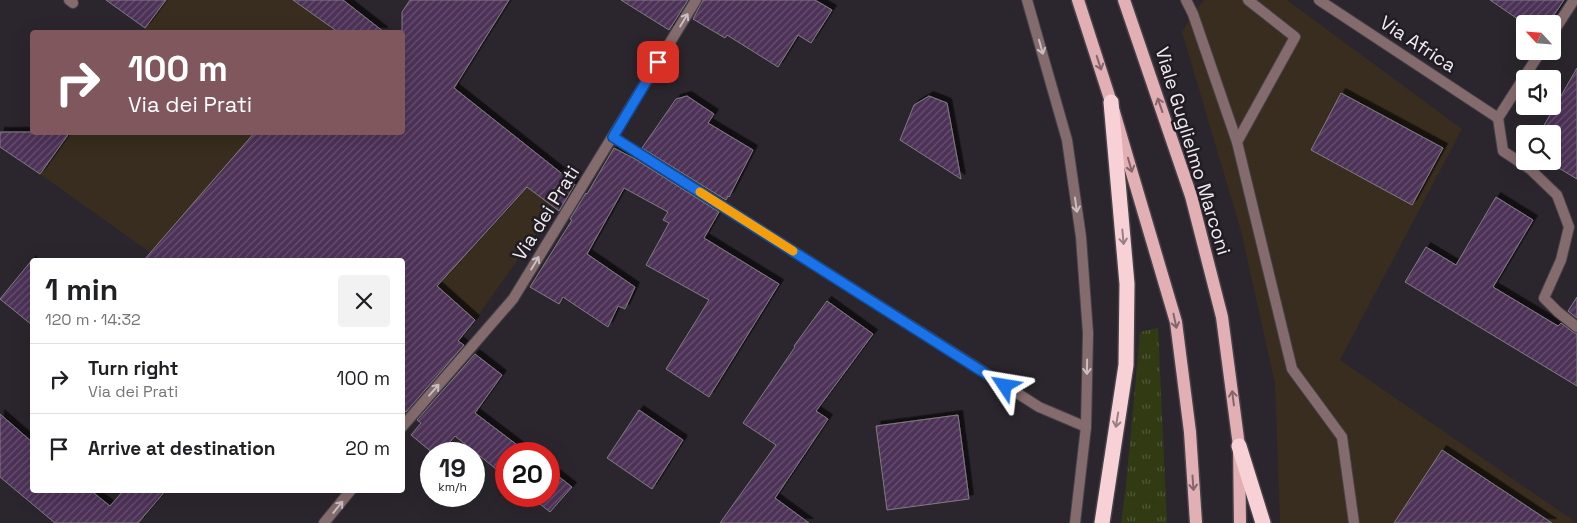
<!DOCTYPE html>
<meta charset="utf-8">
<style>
body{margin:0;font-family:"Space Grotesk",sans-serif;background:#f2f2f2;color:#202124;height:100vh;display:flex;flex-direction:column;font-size:19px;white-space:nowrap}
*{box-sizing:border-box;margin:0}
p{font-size:16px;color:#757577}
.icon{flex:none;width:28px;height:28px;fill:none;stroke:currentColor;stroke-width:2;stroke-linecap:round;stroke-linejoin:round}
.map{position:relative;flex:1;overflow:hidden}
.details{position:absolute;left:30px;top:258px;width:375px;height:235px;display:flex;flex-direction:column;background:#fff;border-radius:5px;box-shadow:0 5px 20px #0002}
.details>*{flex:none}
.banner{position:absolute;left:30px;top:30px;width:375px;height:105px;border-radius:5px;box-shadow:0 5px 20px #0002;background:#7f575d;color:#fff;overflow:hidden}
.needle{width:32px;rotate:296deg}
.controls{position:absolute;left:1516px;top:15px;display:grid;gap:10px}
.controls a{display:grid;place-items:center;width:45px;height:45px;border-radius:5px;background:#fff;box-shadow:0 5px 20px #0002;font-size:25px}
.speed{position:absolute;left:420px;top:442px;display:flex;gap:10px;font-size:25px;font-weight:700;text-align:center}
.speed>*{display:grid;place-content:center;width:65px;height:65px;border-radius:50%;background:#fff;box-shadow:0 5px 20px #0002;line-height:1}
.speed small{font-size:12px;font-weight:400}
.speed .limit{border:8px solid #d22;background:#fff;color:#111}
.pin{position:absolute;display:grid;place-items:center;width:42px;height:42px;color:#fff;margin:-21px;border-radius:10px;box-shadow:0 2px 8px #0006}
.me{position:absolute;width:55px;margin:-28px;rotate:303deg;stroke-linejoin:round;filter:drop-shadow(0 0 4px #0008)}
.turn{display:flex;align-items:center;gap:18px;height:105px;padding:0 15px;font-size:22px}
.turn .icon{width:65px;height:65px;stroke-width:2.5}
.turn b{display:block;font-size:35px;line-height:42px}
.round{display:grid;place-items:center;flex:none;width:52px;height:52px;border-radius:5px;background:#f2f2f2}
.summary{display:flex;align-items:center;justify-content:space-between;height:85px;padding:0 15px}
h1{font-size:30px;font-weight:700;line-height:38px}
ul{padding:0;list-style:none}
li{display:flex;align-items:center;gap:15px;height:70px;padding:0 15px;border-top:1px solid #e0e0e0}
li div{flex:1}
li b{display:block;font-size:19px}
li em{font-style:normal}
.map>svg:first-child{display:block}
</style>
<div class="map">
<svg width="1577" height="523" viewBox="0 0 1577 523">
<defs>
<pattern id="grass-tufts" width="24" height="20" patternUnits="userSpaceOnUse" patternTransform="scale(1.25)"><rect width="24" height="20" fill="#323a14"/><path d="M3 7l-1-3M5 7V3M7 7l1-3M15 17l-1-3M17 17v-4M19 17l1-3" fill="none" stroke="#505736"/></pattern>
<pattern id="building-hatch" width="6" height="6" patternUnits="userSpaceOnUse" patternTransform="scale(1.25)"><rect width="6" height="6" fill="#4e3358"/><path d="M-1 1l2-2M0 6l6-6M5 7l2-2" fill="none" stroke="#685170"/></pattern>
<filter id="shadow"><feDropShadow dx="4.5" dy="-4.5" stdDeviation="0" flood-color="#0009"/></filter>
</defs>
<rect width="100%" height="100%" fill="#2b262d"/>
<g fill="#382d1e">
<polygon points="166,0 344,0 384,32 142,32"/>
<polygon points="1204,0 1287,0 1462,129 1340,360 1577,523 1280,523 1275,384 1241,231 1182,32 1193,14"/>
<polygon points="403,47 555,207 475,320 403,409 402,260 151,253 40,174 70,133 402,132"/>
</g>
<polygon fill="url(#grass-tufts)" points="1158,328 1167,523 1121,523 1126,486 1140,332"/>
<g fill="url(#building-hatch)" stroke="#817b83" filter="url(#shadow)">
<polygon points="106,0 166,0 145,28"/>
<polygon points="293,0 343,0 384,32 338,32"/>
<polygon points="410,0 509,0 454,88 575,184 559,211 527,187 437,286 475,320 458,341 464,345 406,412 402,409 402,260 144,260 255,132 402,132 402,12"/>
<polygon points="621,0 688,0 669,30"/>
<polygon points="703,0 815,0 832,10 811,43 798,35 778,67 727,35 725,38 693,19"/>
<polygon points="1490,0 1564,0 1548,24 1525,24"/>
<polygon points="1577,68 1577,179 1547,161 1552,161 1552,134 1539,134"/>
<polygon points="1341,93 1443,148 1412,205 1311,150"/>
<polygon points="687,96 714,114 708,123 753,150 729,197 728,196 726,200 642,148 676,99"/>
<polygon points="929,96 947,103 961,179 900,140 914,105"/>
<polygon points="0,132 70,132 40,174 0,147"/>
<polygon points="614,148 635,159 719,212 704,238 779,284 709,397 666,369 709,300 646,265 669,223 663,220 668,212 624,188 587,254 635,287 625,309 618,306 608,327 563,297 559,304 530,287 572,220 570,219 586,193 587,194"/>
<polygon points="1496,197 1533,220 1493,287 1558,326 1561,323 1573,332 1577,334 1577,386 1405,282 1426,247 1456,265"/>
<polygon points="32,260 32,325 0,299"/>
<polygon points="1577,297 1577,318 1568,311"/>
<polygon points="827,301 873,334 816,411 828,419 775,498 809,523 720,523 776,445 743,423 795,347 794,346"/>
<polygon points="475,354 502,375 475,413 529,454 506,454 506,477 455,436 440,454 434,454 411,435 421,423 417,420"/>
<polygon points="639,410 683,440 652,489 607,458"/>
<polygon points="0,414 32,442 32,490 90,490 110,506 124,490 166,490 138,523 55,523 0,477"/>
<polygon points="958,415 969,499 887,510 876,426"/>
<polygon points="1442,450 1552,523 1394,523"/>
<polygon points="549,469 572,487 550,512 530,496 549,496"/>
</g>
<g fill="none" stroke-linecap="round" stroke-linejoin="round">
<defs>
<g id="service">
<polyline points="1186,0 1193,14 1237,142 1292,369 1342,437 1354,523"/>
<polyline points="1319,0 1498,118"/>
<polyline points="1552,34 1574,0"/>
<polyline points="1541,51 1498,118 1503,151 1530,169 1557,195 1569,227 1561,260 1544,298 1558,312 1577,327"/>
<polyline points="613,137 1039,407 1086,427"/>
<polyline points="1237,142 1295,37 1248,0"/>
</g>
<g id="minor">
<polyline points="69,0 73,3"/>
<polyline points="1027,0 1067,140 1081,237 1088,333 1086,427 1075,523"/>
<polyline points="402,427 513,299 696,0"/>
<polyline points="324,523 351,490"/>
</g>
<g id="primary">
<polyline points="1078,0 1111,102 1176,322 1190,432 1196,523"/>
<polyline points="1124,0 1191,196 1222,317 1239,446 1240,523"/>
</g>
<g id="motorway">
<polyline points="1239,446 1263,523"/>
<polyline points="1102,523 1126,365 1127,284 1111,102"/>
</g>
</defs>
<use href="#service" stroke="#464248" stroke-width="12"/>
<use href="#minor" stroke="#464248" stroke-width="12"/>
<use href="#primary" stroke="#464248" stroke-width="15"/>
<use href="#motorway" stroke="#464248" stroke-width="18"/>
<use href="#service" stroke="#846b6e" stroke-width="10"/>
<use href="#minor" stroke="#846b6e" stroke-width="10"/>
<use href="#primary" stroke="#e2afb5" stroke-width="12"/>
<use href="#motorway" stroke="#f7d1d5" stroke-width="15"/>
</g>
<defs><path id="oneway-shaft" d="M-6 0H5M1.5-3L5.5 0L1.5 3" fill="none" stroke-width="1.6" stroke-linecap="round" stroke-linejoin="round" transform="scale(1.25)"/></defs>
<g stroke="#cabec2">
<use href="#oneway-shaft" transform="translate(684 20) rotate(-59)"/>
<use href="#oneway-shaft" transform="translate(1041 47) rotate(74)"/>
<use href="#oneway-shaft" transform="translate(1076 205) rotate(82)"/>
<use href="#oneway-shaft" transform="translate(535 263) rotate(-59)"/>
<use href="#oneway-shaft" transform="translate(1087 367) rotate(91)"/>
<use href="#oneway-shaft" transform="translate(434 390) rotate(-49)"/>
<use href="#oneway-shaft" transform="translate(338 507) rotate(-51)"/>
</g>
<g stroke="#82666c">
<use href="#oneway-shaft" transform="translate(1099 63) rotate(72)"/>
<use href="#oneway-shaft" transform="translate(1160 105) rotate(-109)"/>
<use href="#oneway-shaft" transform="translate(1130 165) rotate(74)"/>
<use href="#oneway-shaft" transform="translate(1175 321) rotate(78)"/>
<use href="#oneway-shaft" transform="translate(1233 398) rotate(-97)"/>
<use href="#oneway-shaft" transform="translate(1193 483) rotate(86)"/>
</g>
<g stroke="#978085">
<use href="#oneway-shaft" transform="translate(1123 237) rotate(85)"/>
<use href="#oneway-shaft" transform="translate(1117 420) rotate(99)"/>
</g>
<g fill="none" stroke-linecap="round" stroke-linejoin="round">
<defs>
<polyline id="route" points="658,62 613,137 1005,386"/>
</defs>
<use href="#route" stroke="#114b97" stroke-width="12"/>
<use href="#route" stroke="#1a73e8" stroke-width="9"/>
<polyline stroke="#f59e0b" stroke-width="9" points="700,192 793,251"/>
</g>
<g text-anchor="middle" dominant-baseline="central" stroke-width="5" stroke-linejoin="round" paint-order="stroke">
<g font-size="19" fill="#efebf0" stroke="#211c23">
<text transform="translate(1418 44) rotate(33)">Via Africa</text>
<text transform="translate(1193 151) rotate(73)">Viale Guglielmo Marconi</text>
<text transform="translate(546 213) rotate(-58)">Via dei Prati</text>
</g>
</g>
</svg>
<div class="controls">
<a><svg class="needle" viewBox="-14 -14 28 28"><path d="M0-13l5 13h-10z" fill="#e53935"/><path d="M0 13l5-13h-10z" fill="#757577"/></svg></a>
<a><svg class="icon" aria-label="sound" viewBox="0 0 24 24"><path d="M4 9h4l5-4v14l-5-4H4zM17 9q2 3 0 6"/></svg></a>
<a><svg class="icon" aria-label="search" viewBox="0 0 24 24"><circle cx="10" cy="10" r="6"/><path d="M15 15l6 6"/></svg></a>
</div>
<div class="speed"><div>19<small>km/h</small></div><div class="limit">20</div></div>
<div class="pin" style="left:658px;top:62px;background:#d93025"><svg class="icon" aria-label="arrive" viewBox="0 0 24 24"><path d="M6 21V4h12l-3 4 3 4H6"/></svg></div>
<svg class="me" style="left:1005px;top:386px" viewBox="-20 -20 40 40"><path d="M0-17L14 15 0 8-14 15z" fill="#1a73e8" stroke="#fff" stroke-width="4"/></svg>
<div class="banner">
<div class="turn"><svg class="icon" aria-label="right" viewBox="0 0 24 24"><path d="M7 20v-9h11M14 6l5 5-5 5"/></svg><div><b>100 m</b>Via dei Prati</div></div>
</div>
<section class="details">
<div class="summary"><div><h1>1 min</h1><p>120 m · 14:32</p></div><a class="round"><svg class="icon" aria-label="close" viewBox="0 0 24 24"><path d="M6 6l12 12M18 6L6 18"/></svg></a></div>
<ul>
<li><svg class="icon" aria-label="right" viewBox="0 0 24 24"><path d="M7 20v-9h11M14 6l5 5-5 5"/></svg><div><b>Turn right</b><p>Via dei Prati</p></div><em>100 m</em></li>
<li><svg class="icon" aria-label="arrive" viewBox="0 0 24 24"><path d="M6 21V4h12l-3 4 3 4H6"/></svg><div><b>Arrive at destination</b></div><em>20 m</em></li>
</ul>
</section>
</div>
